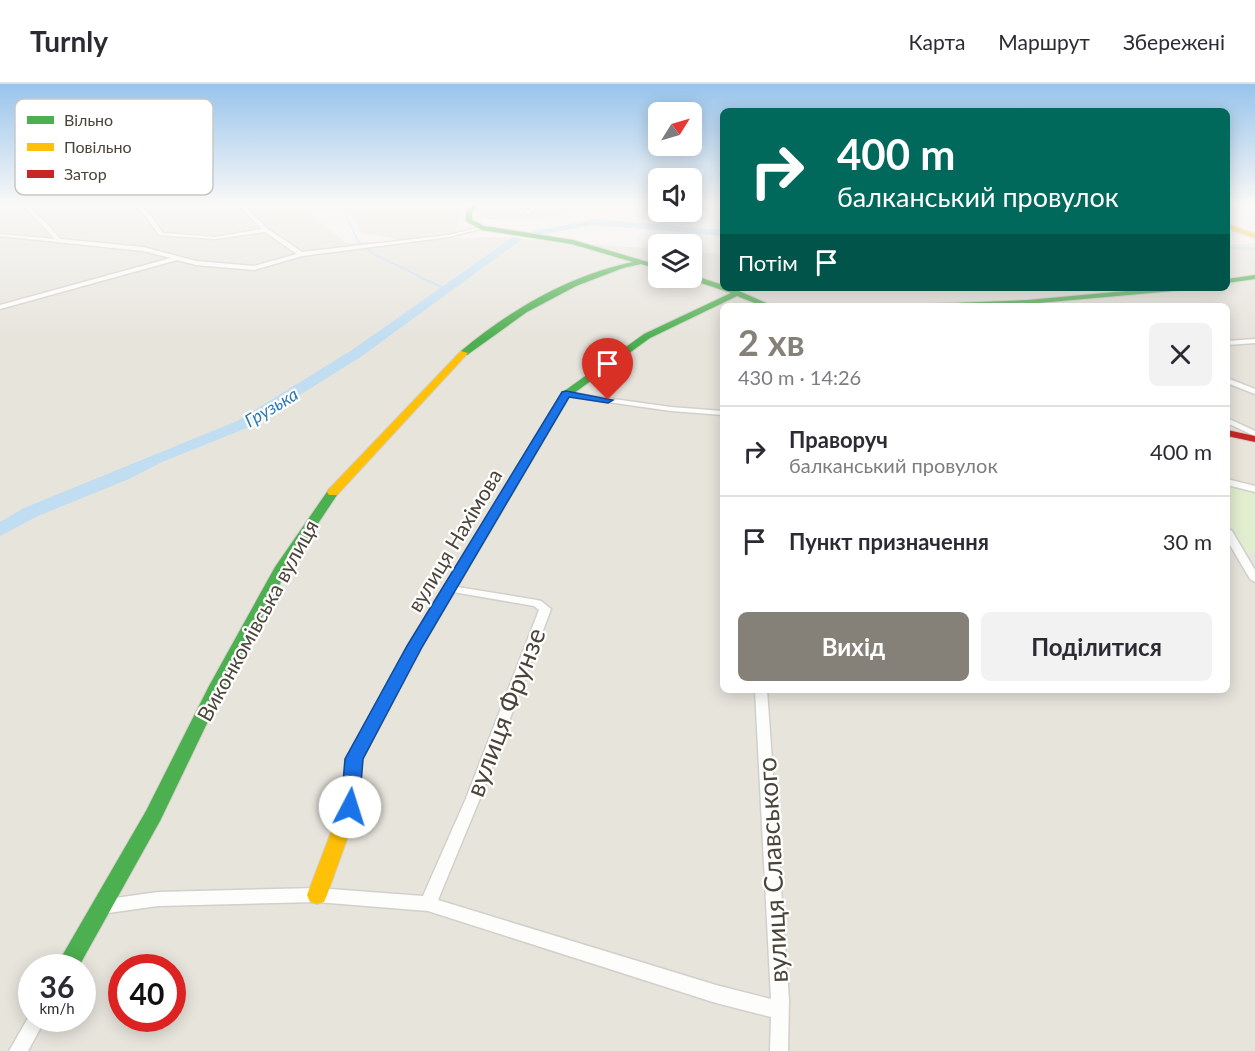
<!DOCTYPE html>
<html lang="uk">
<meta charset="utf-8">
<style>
body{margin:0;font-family:Lato,sans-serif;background:#f2f2f3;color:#2b2b33;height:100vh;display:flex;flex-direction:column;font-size:22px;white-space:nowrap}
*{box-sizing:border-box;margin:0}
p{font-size:20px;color:#7c7c81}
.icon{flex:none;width:33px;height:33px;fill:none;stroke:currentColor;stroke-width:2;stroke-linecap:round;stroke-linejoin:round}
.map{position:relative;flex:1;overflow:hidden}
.side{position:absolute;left:720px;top:219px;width:510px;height:390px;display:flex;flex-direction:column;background:#fff;border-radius:9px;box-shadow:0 3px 15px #0003}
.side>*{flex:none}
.banner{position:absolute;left:720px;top:24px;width:510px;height:183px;border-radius:9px;box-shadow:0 3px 15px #0003;background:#00695c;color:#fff;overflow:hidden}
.needle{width:39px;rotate:53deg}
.fabs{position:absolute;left:648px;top:18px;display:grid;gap:12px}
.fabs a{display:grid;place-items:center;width:54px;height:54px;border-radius:9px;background:#fff;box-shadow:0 3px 15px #0003;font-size:30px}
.speed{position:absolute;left:18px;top:870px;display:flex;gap:12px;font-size:30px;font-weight:700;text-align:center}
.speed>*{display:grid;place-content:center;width:78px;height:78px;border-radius:50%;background:#fff;box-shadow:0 3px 15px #0003;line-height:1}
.speed small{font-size:15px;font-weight:400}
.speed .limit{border:9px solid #d22;background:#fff;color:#111}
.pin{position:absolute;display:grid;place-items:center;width:51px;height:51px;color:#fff;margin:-62px -26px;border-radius:50% 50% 50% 0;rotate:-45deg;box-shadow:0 0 6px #0007}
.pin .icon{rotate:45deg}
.me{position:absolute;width:66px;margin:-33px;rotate:5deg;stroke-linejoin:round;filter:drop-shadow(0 0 4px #0008)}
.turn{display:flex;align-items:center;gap:21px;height:126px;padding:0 18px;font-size:27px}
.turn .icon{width:78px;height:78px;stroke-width:2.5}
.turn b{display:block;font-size:42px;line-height:51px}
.then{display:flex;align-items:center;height:57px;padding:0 18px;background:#0003;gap:12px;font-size:22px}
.round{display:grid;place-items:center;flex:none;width:63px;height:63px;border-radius:9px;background:#f2f2f3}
.overview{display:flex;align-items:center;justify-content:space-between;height:102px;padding:0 18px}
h1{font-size:36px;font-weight:700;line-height:45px;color:#868178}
.action{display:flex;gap:12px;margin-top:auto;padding:12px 18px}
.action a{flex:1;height:69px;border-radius:9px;background:#868178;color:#fff;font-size:24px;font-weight:700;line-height:69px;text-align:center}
.action a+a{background:#f2f2f3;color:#2b2b33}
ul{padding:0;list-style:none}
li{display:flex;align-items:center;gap:18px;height:90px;padding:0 18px;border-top:2px solid #e1e1e2}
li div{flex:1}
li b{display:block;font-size:22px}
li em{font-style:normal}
header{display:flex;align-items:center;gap:36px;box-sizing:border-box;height:84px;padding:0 30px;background:#fff;border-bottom:2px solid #e1e1e2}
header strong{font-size:28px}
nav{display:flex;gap:33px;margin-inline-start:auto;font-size:21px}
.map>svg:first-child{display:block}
</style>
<header>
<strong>Turnly</strong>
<nav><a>Карта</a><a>Маршрут</a><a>Збережені</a></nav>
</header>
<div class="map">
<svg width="1255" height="967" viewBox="0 0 1255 967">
<rect width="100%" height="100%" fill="#f4f2ee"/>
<g fill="#e7e4dc" fill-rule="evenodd">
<path d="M0 121H299L346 159 493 153 658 165V194H692V168L723 170V204H1227V161L1255 159V967H0ZM723 222H1227V606H723ZM32 884H82V934H32ZM122 884H172V934H122Z"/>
<polygon points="345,121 466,121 462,124 455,149 400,156 361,148"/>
<polygon points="486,121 597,121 538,136 473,135"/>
</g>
<polygon fill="#eae5da" points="1227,353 1255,359 1255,399 1227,392"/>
<polygon fill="#e1eecf" points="1227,400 1255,407 1255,467 1248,471 1227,435"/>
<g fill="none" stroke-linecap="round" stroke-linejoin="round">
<g stroke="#c0ddf1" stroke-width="1.5">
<polyline points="341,121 358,157 375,171 421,193"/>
<polyline points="1227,163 1255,165"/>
</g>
<polyline stroke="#c0ddf1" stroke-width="2" points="418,192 448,206"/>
<g fill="#c0ddf1" fill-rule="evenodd">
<polygon points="595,135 723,146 723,152 595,141 526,153 521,150"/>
<polygon points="513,153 522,155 362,272 249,343 162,378 129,395 38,432 0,452 0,438 24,424 237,337 352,266"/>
</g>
<defs>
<g id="street">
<path d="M23 121H27L51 144 60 155 143 163 196 177 254 182 297 170 265 148 215 155 159 151 141 126 132 121C147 121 154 137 163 149L215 153 262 145 239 121H243L268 145 302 168 449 151 482 143 484 144 449 153 302 172 254 186 196 181 177 176 0 225V221L171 174 143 167 0 152V150L55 155Z"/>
<polygon points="536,121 541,121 529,130 525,130 525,128"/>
<polygon points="1255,255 1255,259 1227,261 1227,257"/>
<polygon points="1227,294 1255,305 1255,310 1227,299"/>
<polygon points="563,308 671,323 723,327 723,331 671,327 566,312 562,310"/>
<polygon points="1227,334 1255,347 1255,352 1227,339"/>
<polygon points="1227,395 1255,402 1255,408 1227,401"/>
<polygon points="1227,444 1232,447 1255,486 1255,498 1250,495 1227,456"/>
<polygon points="451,502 537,516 541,517 551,525 481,712 438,816 716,901 771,915 755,606 767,606 789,916 788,967 770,967 771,933 716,919 428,827 317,818 158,822 101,830 95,828 93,823 95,818 101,816 158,808 317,804 423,812 467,712 539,526 534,522 447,507 446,505 447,503"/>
<polygon points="32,927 32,934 46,934 28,967 9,967"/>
</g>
<g id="fast">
<path d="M473 121H479L472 128V136L484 142 573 156 658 181V185L641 180 623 184 576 202 527 228 467 271H461V267C510 226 570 191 633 178L572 160 482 146 466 137V128Z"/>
<polygon points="692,191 723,201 723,204 732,204 773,222 762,222 737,212 650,254 570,312 423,562 385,633 379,635 373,633 371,629 407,562 563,308 644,250 731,209 689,195"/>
<polygon points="1255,191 1255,195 1227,199 1227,195"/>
<polygon points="1159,204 1188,204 1184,206 1028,220 924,222 928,220 1028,216"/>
<polygon points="333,404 339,408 289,483 225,602 160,737 78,884 55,884 146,727 209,602 275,483 329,405"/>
</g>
<g id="slow">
<polygon points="1227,140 1255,150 1255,154 1227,144"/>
<polygon points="461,267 468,269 337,411 329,411 327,408 329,405"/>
<polygon points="379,623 385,625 387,629 363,675 359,722 327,811 324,818 317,820 310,818 307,811 341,722 345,675 373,625"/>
</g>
<polygon id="jam" points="1227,346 1255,352 1255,358 1227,352"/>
</defs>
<use href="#street" stroke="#d2d0cb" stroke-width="3"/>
<use href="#fast" stroke="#d3cfc5" stroke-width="2"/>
<use href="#slow" stroke="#d3cfc5" stroke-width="2"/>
<use href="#jam" stroke="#d3cfc5" stroke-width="2"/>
<use href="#street" fill="#fdfdfc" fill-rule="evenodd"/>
<use href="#fast" fill="#4caf50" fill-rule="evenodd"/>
<use href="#slow" fill="#ffc107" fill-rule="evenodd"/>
<use href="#jam" fill="#c62828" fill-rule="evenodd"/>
</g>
<linearGradient id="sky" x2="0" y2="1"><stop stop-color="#98c4ec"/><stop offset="0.47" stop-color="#faf9f7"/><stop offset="1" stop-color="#faf9f7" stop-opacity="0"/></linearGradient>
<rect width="1255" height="256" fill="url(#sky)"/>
<polygon fill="#1a73e8" stroke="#114b97" stroke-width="1.5" points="566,307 613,316 608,319 569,313 422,563 363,675 359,723 357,728 350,730 343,728 341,723 345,675 407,562 562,308"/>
<g text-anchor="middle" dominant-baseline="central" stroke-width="4.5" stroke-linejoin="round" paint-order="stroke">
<g font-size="18" font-style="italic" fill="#2e7ab2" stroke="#fff">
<text transform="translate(271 323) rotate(-31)">Грузька</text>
</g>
<g font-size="21" fill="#4b4439" stroke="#fff">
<text transform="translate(454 456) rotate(-59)">вулиця Нахімова</text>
<text transform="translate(257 536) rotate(-61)">Виконкомівська вулиця</text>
</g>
<g font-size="26" fill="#4b4439" stroke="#fff">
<text transform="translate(505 628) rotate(-69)">вулиця Фрунзе</text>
<text transform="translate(772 786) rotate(-93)">вулиця Славського</text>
</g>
</g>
<rect x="15" y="15" width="198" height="96" rx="9" fill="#fff" stroke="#c9c7c4" stroke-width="1.5"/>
<rect x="27" y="32" width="27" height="8" fill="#4caf50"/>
<rect x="27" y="59" width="27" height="8" fill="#ffc107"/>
<rect x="27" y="86" width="27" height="8" fill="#c62828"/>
<g font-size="16" fill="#4b4439">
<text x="64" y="42">Вільно</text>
<text x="64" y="69">Повільно</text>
<text x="64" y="96">Затор</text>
</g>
</svg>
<div class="fabs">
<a><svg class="needle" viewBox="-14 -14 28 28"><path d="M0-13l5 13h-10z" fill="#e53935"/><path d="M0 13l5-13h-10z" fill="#7c7c81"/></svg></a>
<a><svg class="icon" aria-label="sound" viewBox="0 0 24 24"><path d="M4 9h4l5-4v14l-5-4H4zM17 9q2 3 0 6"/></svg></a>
<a><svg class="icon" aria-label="layers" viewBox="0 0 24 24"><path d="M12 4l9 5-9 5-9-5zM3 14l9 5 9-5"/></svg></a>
</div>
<div class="speed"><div>36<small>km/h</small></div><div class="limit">40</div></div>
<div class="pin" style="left:608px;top:316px;background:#d93025"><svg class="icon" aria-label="arrive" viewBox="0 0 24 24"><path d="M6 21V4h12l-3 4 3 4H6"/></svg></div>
<svg class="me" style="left:350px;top:723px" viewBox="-20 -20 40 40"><circle r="19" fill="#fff"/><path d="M0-13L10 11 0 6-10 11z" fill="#1a73e8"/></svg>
<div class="banner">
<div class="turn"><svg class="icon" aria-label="right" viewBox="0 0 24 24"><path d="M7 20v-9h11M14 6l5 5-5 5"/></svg><div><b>400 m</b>балканський провулок</div></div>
<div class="then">Потім<svg class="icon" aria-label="arrive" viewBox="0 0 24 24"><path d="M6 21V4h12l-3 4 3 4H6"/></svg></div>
</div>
<section class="side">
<div class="overview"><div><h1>2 хв</h1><p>430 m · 14:26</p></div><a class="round"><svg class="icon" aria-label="close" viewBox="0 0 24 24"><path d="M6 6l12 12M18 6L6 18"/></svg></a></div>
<ul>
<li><svg class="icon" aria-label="right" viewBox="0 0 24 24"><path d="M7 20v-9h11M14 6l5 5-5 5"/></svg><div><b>Праворуч</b><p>балканський провулок</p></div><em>400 m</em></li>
<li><svg class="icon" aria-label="arrive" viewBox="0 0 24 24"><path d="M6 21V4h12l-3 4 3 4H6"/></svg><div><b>Пункт призначення</b></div><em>30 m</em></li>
</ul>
<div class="action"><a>Вихід</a><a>Поділитися</a></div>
</section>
</div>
